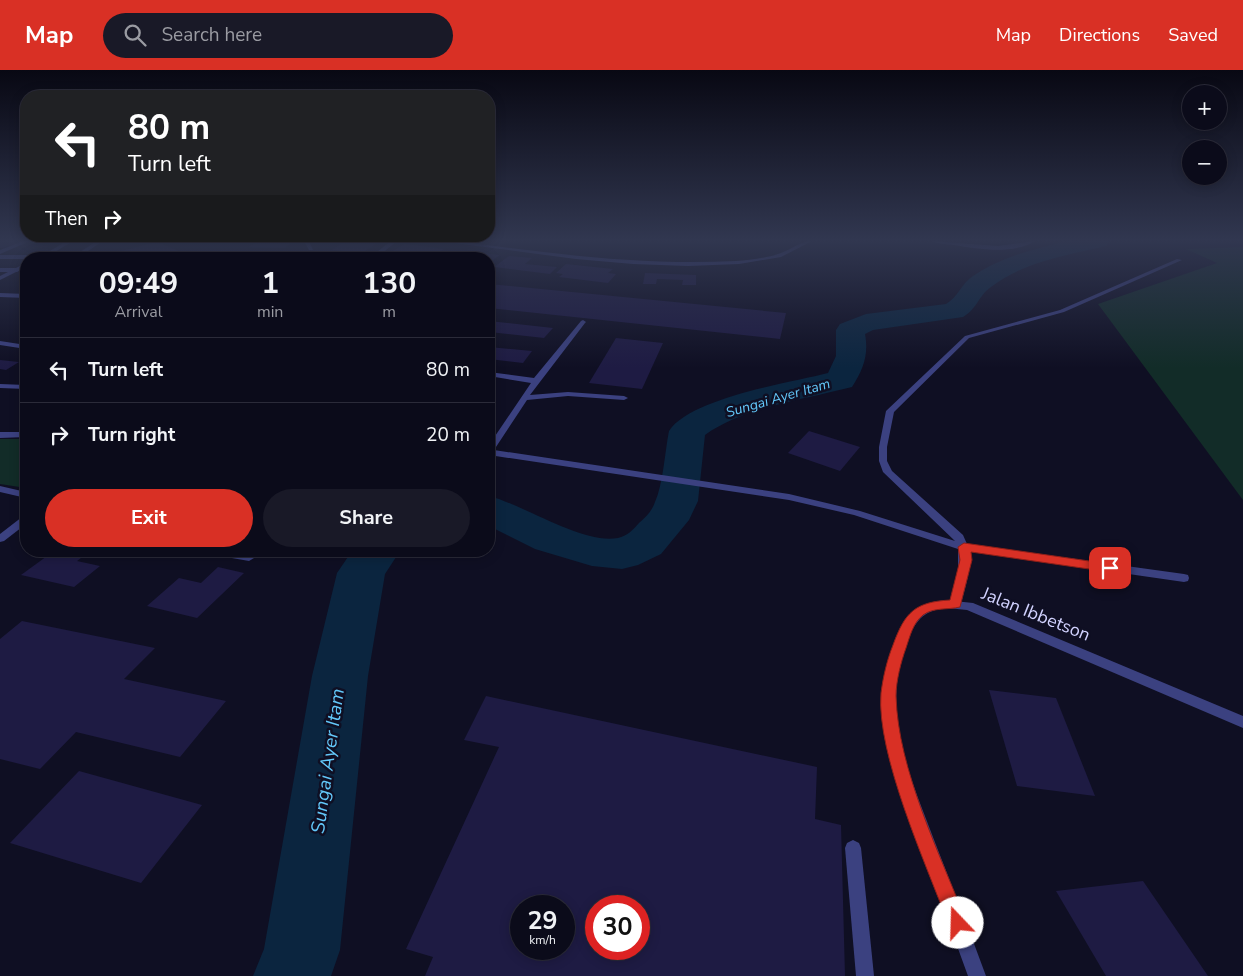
<!DOCTYPE html>
<meta charset="utf-8">
<style>
body{margin:0;font-family:"Nunito Sans",sans-serif;background:#191927;color:#f1f3f6;height:100vh;display:flex;flex-direction:column;font-size:19px;white-space:nowrap}
*{box-sizing:border-box;margin:0}
p{font-size:16px;color:#9a9ba2}
.icon{flex:none;width:28px;height:28px;fill:none;stroke:currentColor;stroke-width:2;stroke-linecap:round;stroke-linejoin:round}
.map{position:relative;flex:1;overflow:hidden}
.drawer{position:absolute;left:20px;top:182px;width:475px;height:305px;display:flex;flex-direction:column;background:#0b0b1a;border-radius:20px;box-shadow:0 2px 12px #0003,0 0 0 1px #2b2b39}
.drawer>*{flex:none}
.guide{position:absolute;left:20px;top:20px;width:475px;height:152px;border-radius:20px;box-shadow:0 2px 12px #0003,0 0 0 1px #2b2b39;background:#202124;color:#fff;overflow:hidden}
.tools{position:absolute;left:1182px;top:15px;display:grid;gap:10px}
.tools a{display:grid;place-items:center;width:45px;height:45px;border-radius:50%;background:#0b0b1a;box-shadow:0 2px 12px #0003,0 0 0 1px #2b2b39;font-size:25px}
.speed{position:absolute;left:510px;top:825px;display:flex;gap:10px;font-size:25px;font-weight:700;text-align:center}
.speed>*{display:grid;place-content:center;width:65px;height:65px;border-radius:50%;background:#0b0b1a;box-shadow:0 2px 12px #0003,0 0 0 1px #2b2b39;line-height:1}
.speed small{font-size:12px;font-weight:400}
.speed .limit{border:8px solid #d22;background:#fff;color:#111}
.pin{position:absolute;display:grid;place-items:center;width:42px;height:42px;color:#fff;margin:-21px;border-radius:10px;box-shadow:0 2px 8px #0006}
.me{position:absolute;width:55px;margin:-28px;rotate:339deg;stroke-linejoin:round;filter:drop-shadow(0 0 4px #0008)}
.turn{display:flex;align-items:center;gap:18px;height:105px;padding:0 25px;font-size:22px}
.turn .icon{width:65px;height:65px;stroke-width:2.5}
.turn b{display:block;font-size:35px;line-height:42px}
.then{display:flex;align-items:center;height:48px;padding:0 25px;background:#0003;gap:10px;font-size:19px}
.eta{display:flex;justify-content:space-evenly;align-items:center;height:85px;text-align:center}
.eta b{font-size:30px;font-weight:700;line-height:35px}
.button{display:flex;gap:10px;margin-top:auto;padding:10px 25px}
.button a{flex:1;height:58px;border-radius:30px;background:#d93025;color:#fff;font-size:20px;font-weight:700;line-height:58px;text-align:center}
.button a+a{background:#191927;color:#f1f3f6}
ul{padding:0;list-style:none}
li{display:flex;align-items:center;gap:15px;height:65px;padding:0 25px;border-top:1px solid #2b2b39}
li div{flex:1}
li b{display:block;font-size:19px}
li em{font-style:normal}
header{display:flex;align-items:center;gap:30px;box-sizing:border-box;height:70px;padding:0 25px;background:#d93025;color:#fff}
header strong{font-size:24px}
nav{display:flex;gap:28px;margin-inline-start:auto;font-size:18px}
.search{width:350px;height:45px;background:#191927;display:flex;align-items:center;gap:12px;box-sizing:border-box;padding:0 18px;border-radius:28px;color:#9a9ba2;font-size:19px}
.map>svg:first-child{display:block}
</style>
<header>
<strong>Map</strong>
<div class="search"><svg class="icon" aria-label="search" viewBox="0 0 24 24"><circle cx="10" cy="10" r="6"/><path d="M15 15l6 6"/></svg>Search here</div>
<nav><a>Map</a><a>Directions</a><a>Saved</a></nav>
</header>
<div class="map">
<svg width="1243" height="906" viewBox="0 0 1243 906">
<rect width="100%" height="100%" fill="#0f0f23"/>
<g fill="#122c28">
<polygon points="1243,177 1243,430 1098,234 1217,193 1186,179"/>
<polygon points="0,369 26,369 26,418 0,414"/>
</g>
<g fill="none" stroke-linecap="round" stroke-linejoin="round">
<g fill="#0b253f" fill-rule="evenodd">
<path d="M1066 171H1109L1106 176C1068 185 1023 192 991 217 978 226 978 238 963 247L873 260 865 264C869 285 863 300 852 317 806 329 744 337 705 365L698 431 689 450 661 484 638 495 622 499 592 496 535 479 489 456V426C524 435 584 475 618 468 627 466 633 460 639 453 646 447 652 441 655 432 663 415 665 381 669 361 691 328 789 313 828 303L836 286V260L840 254 866 244 946 234C958 227 962 213 973 206 1000 187 1035 179 1066 171Z"/>
<polygon points="352,481 400,481 385,504 368,606 340,880 331,906 253,906 264,879 312,606 337,503"/>
</g>
</g>
<g fill="#1e1b43" fill-rule="evenodd">
<polygon points="0,171 15,171 20,172 3,178 0,178"/>
<polygon points="258,171 293,171 285,178 249,177"/>
<polygon points="346,171 380,171 356,187 337,186 346,181 332,180"/>
<polygon points="157,172 198,189 108,189 101,186"/>
<polygon points="405,174 444,179 435,184 418,182 411,187 387,184"/>
<polygon points="460,181 500,185 489,193 489,189 447,189"/>
<polygon points="509,186 532,188 525,194 557,197 550,204 494,197"/>
<polygon points="566,194 613,199 608,203 616,204 608,213 559,207 563,204 556,203"/>
<polygon points="645,203 696,205 696,215 682,215 683,210 657,209 656,214 643,214"/>
<polygon points="489,214 786,243 780,269 489,238"/>
<polygon points="489,251 553,258 544,268 489,262"/>
<polygon points="616,268 663,273 642,319 589,313"/>
<polygon points="489,277 511,279 532,281 523,293 489,289"/>
<polygon points="0,290 19,292 6,300 0,299"/>
<polygon points="809,361 860,377 840,401 788,383"/>
<polygon points="54,481 90,481 77,491 100,496 74,517 21,505"/>
<polygon points="218,497 244,503 197,548 147,536 179,508 201,513"/>
<polygon points="22,551 155,578 124,609 226,631 180,687 76,662 40,699 0,689 0,569"/>
<polygon points="989,620 1056,628 1095,726 1017,716"/>
<path d="M486 626 817 697 815 749 841 755 845 906H425L433 887 406 879 499 677 464 670ZM521 836H564V879H521ZM596 836H639V879H596Z"/>
<polygon points="79,701 202,735 141,813 10,773"/>
<polygon points="1143,811 1208,906 1106,906 1056,821"/>
</g>
<g fill="none" stroke-linecap="round" stroke-linejoin="round">
<g fill="#3b4180" fill-rule="evenodd">
<polygon points="23,171 30,171 0,184 0,180"/>
<polygon points="97,171 103,171 76,189 69,189"/>
<polygon points="304,171 309,171 313,180 309,180"/>
<polygon points="0,185 42,185 45,187 42,189 0,189"/>
<path d="M1177 189 1182 190 1064 242 969 268 894 342 887 377V391L892 401 963 465 967 474 1184 504 1188 505 1189 508 1188 511 1184 512 969 481C972 499 965 517 961 534L959 537H951L949 534 958 500V479L854 445 789 430 489 385V375L531 313 489 306V302L534 308 581 251 583 250 586 252 585 253 530 325 568 322 624 326 628 328 624 330 568 326 527 330 494 380 789 424 860 441 955 471 883 402 879 391V377L886 341 965 266 1060 240Z"/>
<polygon points="0,198 17,198 20,200 17,202 0,202"/>
<polygon points="0,314 26,315 26,319 0,318"/>
<polygon points="204,481 230,481 253,486 254,488 249,491 209,484"/>
<polygon points="853,770 859,773 861,778 874,906 856,906 845,778 847,773"/>
</g>
<g fill="#3b4180" fill-rule="evenodd">
<polygon points="67,171 73,171 43,189 36,189"/>
<polygon points="391,171 397,171 375,189 368,189"/>
<path d="M439 171H455C548 183 641 196 736 191 749 190 768 188 781 183 792 179 801 171 812 171L781 187 739 194 688 196 633 194 576 189Z"/>
<path d="M931 171 998 176 1035 171C1012 185 979 179 954 175 946 174 937 174 931 171Z"/>
<polygon points="26,193 26,197 0,210 0,206"/>
<polygon points="0,223 26,224 26,228 0,227"/>
<polygon points="0,271 26,275 26,279 0,275"/>
<polygon points="0,362 26,362 26,367 0,368"/>
<polygon points="0,416 26,422 26,428 0,422"/>
<polygon points="26,446 26,454 4,471 0,472 0,464 22,447"/>
<path d="M945 530 973 533 1243 646V658L967 540C933 535 918 541 906 574 880 646 911 708 936 775 953 819 970 862 986 906H968C952 862 936 818 920 774 895 705 866 643 896 570 906 544 917 533 945 530Z"/>
</g>
</g>
<linearGradient id="sky" x2="0" y2="1"><stop stop-color="#080813"/><stop offset="0.57" stop-color="#313750"/><stop offset="1" stop-color="#313750" stop-opacity="0"/></linearGradient>
<rect width="1243" height="298" fill="url(#sky)"/>
<path fill="#d93025" stroke="#8d1f18" d="M964 473 1110 494 1116 498 1110 502 971 482 972 490 960 537C948 540 934 537 923 545 913 553 910 566 906 578 901 592 896 611 896 626 898 700 940 784 967 853L964 860 958 863 951 860 948 853C926 794 876 684 881 623 883 607 887 590 893 575 905 542 915 532 950 530L960 490 958 477Z"/>
<g text-anchor="middle" dominant-baseline="central" stroke-width="5" stroke-linejoin="round" paint-order="stroke">
<g font-size="14" font-style="italic" fill="#63c8fa" stroke="#0f0f23">
<text transform="translate(778 328) rotate(-16)">Sungai Ayer Itam</text>
</g>
<g font-size="18" fill="#d1d2fe" stroke="#0f0f23">
<text transform="translate(1036 544) rotate(22)">Jalan Ibbetson</text>
</g>
<g font-size="19" font-style="italic" fill="#63c8fa" stroke="#0f0f23">
<text transform="translate(328 691) rotate(-82)">Sungai Ayer Itam</text>
</g>
</g>
</svg>
<div class="tools">
<a>+</a>
<a>−</a>
</div>
<div class="speed"><div>29<small>km/h</small></div><div class="limit">30</div></div>
<div class="pin" style="left:1110px;top:498px;background:#d93025"><svg class="icon" aria-label="arrive" viewBox="0 0 24 24"><path d="M6 21V4h12l-3 4 3 4H6"/></svg></div>
<svg class="me" style="left:958px;top:853px" viewBox="-20 -20 40 40"><circle r="19" fill="#fff"/><path d="M0-13L10 11 0 6-10 11z" fill="#d93025"/></svg>
<div class="guide">
<div class="turn"><svg class="icon" aria-label="left" viewBox="0 0 24 24"><path d="M17 20v-9H6M10 6l-5 5 5 5"/></svg><div><b>80 m</b>Turn left</div></div>
<div class="then">Then<svg class="icon" aria-label="right" viewBox="0 0 24 24"><path d="M7 20v-9h11M14 6l5 5-5 5"/></svg></div>
</div>
<section class="drawer">
<div class="eta">
<div><b>09:49</b><p>Arrival</p></div>
<div><b>1</b><p>min</p></div>
<div><b>130</b><p>m</p></div>
</div>
<ul>
<li><svg class="icon" aria-label="left" viewBox="0 0 24 24"><path d="M17 20v-9H6M10 6l-5 5 5 5"/></svg><div><b>Turn left</b></div><em>80 m</em></li>
<li><svg class="icon" aria-label="right" viewBox="0 0 24 24"><path d="M7 20v-9h11M14 6l5 5-5 5"/></svg><div><b>Turn right</b></div><em>20 m</em></li>
</ul>
<div class="button"><a>Exit</a><a>Share</a></div>
</section>
</div>
